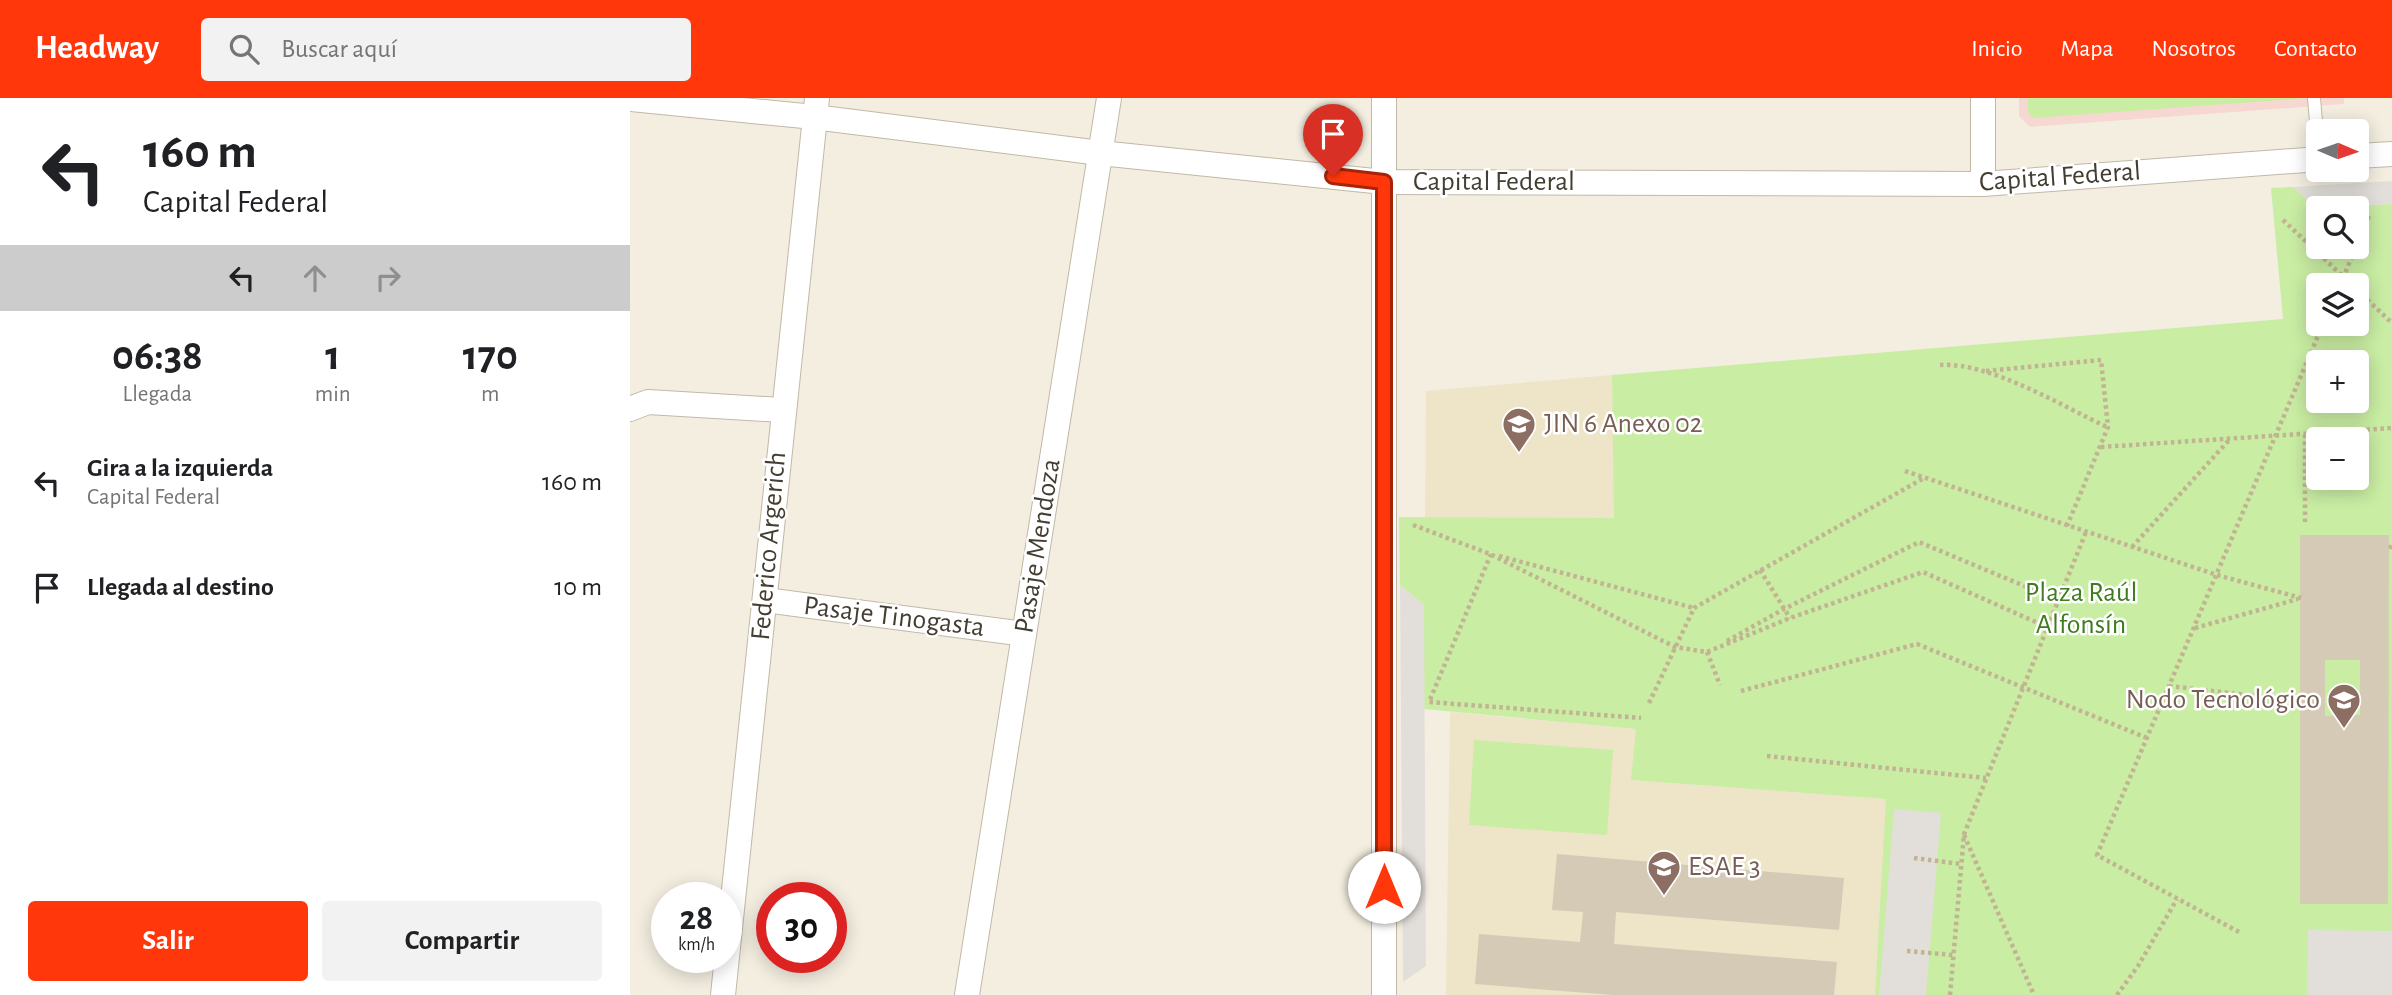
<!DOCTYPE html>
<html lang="es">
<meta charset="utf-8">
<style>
body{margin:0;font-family:"Alegreya Sans",sans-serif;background:#f2f2f2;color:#202124;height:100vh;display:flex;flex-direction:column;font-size:26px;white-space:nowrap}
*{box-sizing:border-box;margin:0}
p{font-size:23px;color:#757577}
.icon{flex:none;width:38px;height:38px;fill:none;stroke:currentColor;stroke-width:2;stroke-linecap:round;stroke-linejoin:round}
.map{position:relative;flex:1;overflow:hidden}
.drawer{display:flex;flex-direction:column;background:#fff;width:630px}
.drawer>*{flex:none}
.hud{background:#fff;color:#202124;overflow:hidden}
.needle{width:46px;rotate:92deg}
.fabs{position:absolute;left:1676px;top:21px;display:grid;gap:14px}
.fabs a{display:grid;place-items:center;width:63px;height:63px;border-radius:7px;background:#fff;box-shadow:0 4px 18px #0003;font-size:35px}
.speed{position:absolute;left:21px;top:784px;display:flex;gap:14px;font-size:35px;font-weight:700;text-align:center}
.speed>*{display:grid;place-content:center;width:91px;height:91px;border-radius:50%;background:#fff;box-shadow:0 4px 18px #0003;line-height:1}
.speed small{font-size:18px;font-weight:400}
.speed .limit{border:10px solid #d22;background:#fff;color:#111}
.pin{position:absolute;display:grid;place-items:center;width:60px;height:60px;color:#fff;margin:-72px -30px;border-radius:50% 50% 50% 0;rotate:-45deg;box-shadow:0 0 7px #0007}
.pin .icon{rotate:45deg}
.me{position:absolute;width:77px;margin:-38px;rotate:0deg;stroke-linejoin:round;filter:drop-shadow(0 0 5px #0008)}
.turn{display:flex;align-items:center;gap:24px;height:147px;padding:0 28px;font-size:32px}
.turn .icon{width:91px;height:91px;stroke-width:2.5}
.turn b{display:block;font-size:49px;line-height:60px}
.lanes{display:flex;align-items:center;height:66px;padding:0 28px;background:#0003;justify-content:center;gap:35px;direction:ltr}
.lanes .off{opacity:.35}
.eta{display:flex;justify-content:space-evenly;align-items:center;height:119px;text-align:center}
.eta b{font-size:42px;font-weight:700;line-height:49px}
.primary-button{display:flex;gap:14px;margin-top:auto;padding:14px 28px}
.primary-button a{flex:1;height:80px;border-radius:7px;background:#ff370b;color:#fff;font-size:28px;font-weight:700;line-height:80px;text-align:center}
.primary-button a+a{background:#f2f2f2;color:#202124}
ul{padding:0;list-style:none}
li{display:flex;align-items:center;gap:21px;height:105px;padding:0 28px}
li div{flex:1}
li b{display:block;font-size:26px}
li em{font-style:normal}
header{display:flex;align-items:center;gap:42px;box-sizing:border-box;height:98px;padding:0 35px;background:#ff370b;color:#fff}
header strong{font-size:33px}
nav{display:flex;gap:38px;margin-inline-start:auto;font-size:24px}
.search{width:490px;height:63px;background:#f2f2f2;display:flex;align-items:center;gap:18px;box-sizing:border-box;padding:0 24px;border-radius:7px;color:#757577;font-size:26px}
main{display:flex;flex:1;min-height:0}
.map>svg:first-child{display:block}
</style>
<header>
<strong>Headway</strong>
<div class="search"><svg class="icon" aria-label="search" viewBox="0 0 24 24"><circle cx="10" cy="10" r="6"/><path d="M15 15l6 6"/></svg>Buscar aquí</div>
<nav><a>Inicio</a><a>Mapa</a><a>Nosotros</a><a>Contacto</a></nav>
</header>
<main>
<section class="drawer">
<div class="hud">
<div class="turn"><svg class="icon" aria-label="left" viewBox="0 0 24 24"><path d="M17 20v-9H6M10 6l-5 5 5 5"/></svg><div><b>160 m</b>Capital Federal</div></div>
<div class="lanes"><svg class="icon" aria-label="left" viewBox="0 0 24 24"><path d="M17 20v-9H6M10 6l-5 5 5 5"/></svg><svg class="icon off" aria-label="ahead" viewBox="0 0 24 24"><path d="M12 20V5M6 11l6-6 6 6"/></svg><svg class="icon off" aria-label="right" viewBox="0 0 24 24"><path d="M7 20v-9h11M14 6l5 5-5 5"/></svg></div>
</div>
<div class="eta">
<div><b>06:38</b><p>Llegada</p></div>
<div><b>1</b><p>min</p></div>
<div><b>170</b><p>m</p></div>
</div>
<ul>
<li><svg class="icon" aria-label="left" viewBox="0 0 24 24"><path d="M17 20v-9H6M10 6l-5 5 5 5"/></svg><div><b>Gira a la izquierda</b><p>Capital Federal</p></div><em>160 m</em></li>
<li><svg class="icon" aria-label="arrive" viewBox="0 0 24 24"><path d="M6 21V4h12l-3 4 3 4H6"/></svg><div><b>Llegada al destino</b></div><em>10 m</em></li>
</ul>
<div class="primary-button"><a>Salir</a><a>Compartir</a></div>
</section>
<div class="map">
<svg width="1762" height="897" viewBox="0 0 1762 897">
<rect width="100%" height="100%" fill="#f3eee0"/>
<g fill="#eee4c8">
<polygon points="982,277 985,420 795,419 796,293"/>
<polygon points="820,614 1006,631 1002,682 1257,701 1245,897 816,897"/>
</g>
<polygon fill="#f6d7d1" points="1389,0 1714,0 1714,6 1400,29 1389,18"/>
<g fill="#c9eda3" fill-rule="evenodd">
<polygon points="1398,0 1677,0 1403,20 1398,14"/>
<path d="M1663 89 1685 109 1762 106V897H1245L1256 701 1001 682 1006 631 794 611V507L770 487 769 419 984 420 982 277 1653 221 1641 90ZM1689 110H1727V149H1689ZM1689 187H1727V226H1689ZM1689 264H1727V303H1689ZM1689 341H1727V380H1689Z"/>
<polygon points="844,642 983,652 977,737 839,727"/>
</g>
<g fill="#e2dfda">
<polygon points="1762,83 1762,106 1685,109 1663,89"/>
<polygon points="770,487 794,507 796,868 773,884"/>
<polygon points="1264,711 1311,715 1296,897 1249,897"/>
<polygon points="1678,832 1762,833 1762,897 1677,897"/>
</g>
<g fill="#d4cab5" fill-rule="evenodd">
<path d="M1670 437H1759L1758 806H1670ZM1695 562H1730V617L1695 618Z"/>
<polygon points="927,756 1214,780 1209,832 986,814 984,846 1207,864 1204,897 983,897 845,886 849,836 950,844 953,814 922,812"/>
</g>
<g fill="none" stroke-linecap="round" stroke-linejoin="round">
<defs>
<polyline id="service" points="1684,0 1689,59"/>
<g id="minor">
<polyline points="754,0 754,897"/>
<polyline points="0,1 184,19 470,55 754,84 1353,86 1689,61"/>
<polyline points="1727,58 1762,56"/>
<polyline points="1353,86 1353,0"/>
<polyline points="0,311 18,304 152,312"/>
<polyline points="135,502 394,536"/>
<polyline points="93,897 187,0"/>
<polyline points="337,897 479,0"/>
</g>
</defs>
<use href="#service" stroke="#c1b9a5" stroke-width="14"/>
<use href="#minor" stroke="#c1b9a5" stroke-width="26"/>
<g stroke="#c2b392" stroke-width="4.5" stroke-dasharray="3.5 3.5" stroke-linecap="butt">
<polyline points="1653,122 1722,187"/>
<polyline points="1727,147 1739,118"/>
<polyline points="1710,187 1726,149"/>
<polyline points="1727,192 1762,225"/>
<path d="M1310 267C1360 264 1430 307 1477 329"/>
<polyline points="1356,273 1471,262 1478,329 1437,428"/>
<polyline points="1471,349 1762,330"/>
<polyline points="1275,373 1587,477 1671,500"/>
<polyline points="1675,424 1675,335"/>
<polyline points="783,427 860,456 1045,549 1077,554 1160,520 1293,474 1417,529"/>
<polyline points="1502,449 1600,341"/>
<polyline points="1759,450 1762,448"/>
<polyline points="861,456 799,604 1011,620"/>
<polyline points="869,458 1064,510"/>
<polyline points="1130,472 1160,520"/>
<polyline points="1565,530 1668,501"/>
<polyline points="1097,543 1154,511 1289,444 1428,502"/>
<polyline points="1077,554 1090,587"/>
<polyline points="1539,588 1670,603"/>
<polyline points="1111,593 1287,546 1517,640"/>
<polyline points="1019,605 1064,510 1294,380"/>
<polyline points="1137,658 1356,680"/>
<polyline points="1334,737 1404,897"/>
<polyline points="1284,760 1331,766"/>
<polyline points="1609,834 1467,757 1693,226"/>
<polyline points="1277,853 1323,857"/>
<polyline points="1320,897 1334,736 1456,434"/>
<polyline points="1487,897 1508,868 1547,801"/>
</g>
<use href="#service" stroke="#fff" stroke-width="12"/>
<use href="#minor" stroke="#fff" stroke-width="24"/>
</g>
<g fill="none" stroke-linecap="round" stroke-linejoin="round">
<defs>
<polyline id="route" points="703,78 754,84 754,789"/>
</defs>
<use href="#route" stroke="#a62407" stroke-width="18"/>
<use href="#route" stroke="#ff370b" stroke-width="12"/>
</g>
<defs>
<symbol id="school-pin" viewBox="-11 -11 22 30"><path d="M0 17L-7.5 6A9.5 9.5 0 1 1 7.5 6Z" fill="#8d6e63" stroke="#fff"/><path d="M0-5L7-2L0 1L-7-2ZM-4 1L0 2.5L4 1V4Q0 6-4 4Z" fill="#fff"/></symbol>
<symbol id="university-pin" viewBox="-11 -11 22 30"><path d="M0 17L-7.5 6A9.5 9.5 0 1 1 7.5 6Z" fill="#8d6e63" stroke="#fff"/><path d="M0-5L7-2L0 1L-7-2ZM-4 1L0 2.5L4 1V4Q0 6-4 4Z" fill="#fff"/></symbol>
</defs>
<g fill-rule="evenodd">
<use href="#school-pin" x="870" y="307" width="38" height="52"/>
<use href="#university-pin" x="1695" y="583" width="38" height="52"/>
<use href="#school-pin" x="1015" y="750" width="38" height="52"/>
</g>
<g text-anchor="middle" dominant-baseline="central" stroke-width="5" stroke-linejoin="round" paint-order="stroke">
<g font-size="28" fill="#443d31" stroke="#fff">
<text transform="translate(1430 79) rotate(-4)">Capital Federal</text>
<text x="864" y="84">Capital Federal</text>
<text transform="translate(139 448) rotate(-85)">Federico Argerich</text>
<text transform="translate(408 448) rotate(-81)">Pasaje Mendoza</text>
<text transform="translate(264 519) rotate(7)">Pasaje Tinogasta</text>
</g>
<g font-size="28" fill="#785e54" stroke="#fff" text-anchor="start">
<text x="914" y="326">JIN 6 Anexo 02</text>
<text x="1690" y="602" text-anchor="end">Nodo Tecnológico</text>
<text x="1058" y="769">ESAE 3</text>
</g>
<g font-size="28" fill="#3f7b1f" stroke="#fff">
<text x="1451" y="495">Plaza Raúl<tspan x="1451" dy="32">Alfonsín</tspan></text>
</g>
</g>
</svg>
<div class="fabs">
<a><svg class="needle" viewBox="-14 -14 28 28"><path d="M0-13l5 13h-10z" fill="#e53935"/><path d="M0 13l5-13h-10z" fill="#757577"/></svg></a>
<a><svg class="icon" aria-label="search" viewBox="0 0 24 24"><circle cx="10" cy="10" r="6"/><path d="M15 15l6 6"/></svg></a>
<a><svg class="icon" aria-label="layers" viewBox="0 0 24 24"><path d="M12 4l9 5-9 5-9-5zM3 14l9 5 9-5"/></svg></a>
<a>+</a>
<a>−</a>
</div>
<div class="speed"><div>28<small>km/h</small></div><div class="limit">30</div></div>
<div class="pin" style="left:703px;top:78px;background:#d93025"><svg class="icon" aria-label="arrive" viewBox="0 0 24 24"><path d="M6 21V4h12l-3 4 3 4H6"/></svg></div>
<svg class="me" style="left:754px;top:789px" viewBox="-20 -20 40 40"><circle r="19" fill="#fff"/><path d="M0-13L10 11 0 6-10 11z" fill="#ff370b"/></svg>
</div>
</main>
